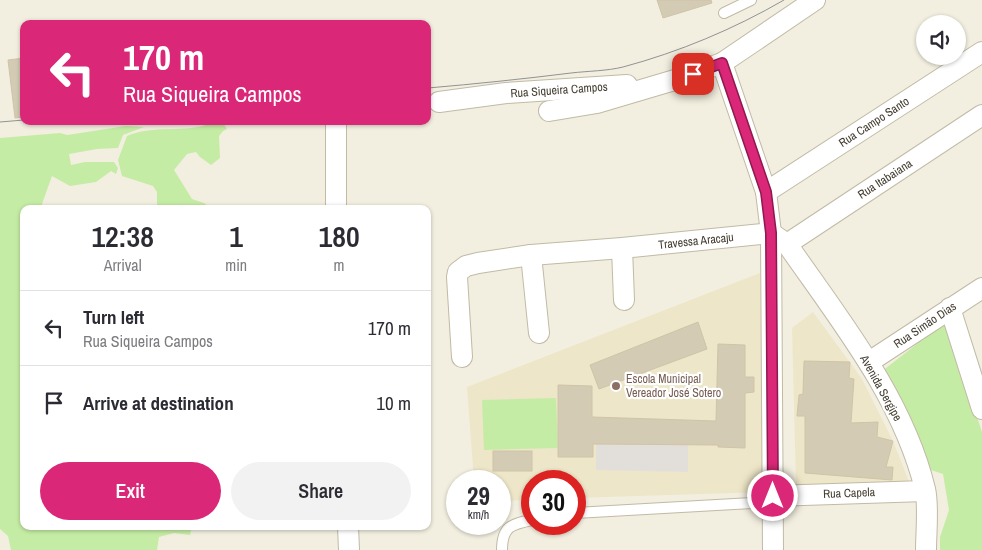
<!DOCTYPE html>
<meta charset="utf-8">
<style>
body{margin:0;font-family:"Archivo Narrow",sans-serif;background:#f2f2f3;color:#2b2b33;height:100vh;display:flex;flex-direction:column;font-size:19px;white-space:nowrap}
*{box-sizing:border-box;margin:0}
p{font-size:16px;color:#7c7c81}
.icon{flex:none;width:28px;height:28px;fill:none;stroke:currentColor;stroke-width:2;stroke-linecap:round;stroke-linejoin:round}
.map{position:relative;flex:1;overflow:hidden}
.details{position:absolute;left:20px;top:205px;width:411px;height:325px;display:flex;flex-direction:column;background:#fff;border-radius:10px;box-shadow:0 1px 4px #0004}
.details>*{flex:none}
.guide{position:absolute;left:20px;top:20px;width:411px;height:105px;border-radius:10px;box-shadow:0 1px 4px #0004;background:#db2777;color:#fff;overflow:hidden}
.tools{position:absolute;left:916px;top:15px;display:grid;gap:10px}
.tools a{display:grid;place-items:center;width:50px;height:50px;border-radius:50%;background:#fff;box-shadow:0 1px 4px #0004;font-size:25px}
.speed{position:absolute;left:446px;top:470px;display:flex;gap:10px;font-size:25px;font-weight:700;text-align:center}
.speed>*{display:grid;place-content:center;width:65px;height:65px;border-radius:50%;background:#fff;box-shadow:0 1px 4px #0004;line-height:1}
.speed small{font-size:12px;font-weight:400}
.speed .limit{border:8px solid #d22;background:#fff;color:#111}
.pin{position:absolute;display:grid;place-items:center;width:42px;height:42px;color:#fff;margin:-21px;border-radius:10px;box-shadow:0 2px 8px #0006}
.me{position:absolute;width:55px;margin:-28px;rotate:0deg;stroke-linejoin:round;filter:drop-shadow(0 0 4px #0008)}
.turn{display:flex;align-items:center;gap:18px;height:105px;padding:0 20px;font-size:22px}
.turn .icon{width:65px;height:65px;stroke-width:2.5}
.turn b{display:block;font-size:35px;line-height:42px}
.eta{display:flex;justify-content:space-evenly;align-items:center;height:85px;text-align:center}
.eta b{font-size:30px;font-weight:600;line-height:35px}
.cta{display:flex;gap:10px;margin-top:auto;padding:10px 20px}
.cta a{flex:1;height:58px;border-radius:30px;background:#db2777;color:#fff;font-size:20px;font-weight:600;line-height:58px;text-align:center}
.cta a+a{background:#f2f2f3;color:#2b2b33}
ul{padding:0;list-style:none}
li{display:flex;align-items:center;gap:15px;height:75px;padding:0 20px;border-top:1px solid #e1e1e2}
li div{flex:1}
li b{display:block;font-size:19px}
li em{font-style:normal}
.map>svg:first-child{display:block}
</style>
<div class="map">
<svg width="982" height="550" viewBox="0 0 982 550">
<rect width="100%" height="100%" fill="#f2efe0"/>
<g fill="#ede6c8">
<polygon points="760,273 764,492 575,498 575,481 532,481 532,500 500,501 500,481 474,481 467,387"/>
<polygon points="813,312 862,379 893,441 910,484 796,485 792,328"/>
</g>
<g fill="#c5eca4">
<path d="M212 123C219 123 224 122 227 129L223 131 219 136 220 158 211 165 200 157 196 152 187 154 174 170 192 199 204 203 211 209H174L169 207 161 209 157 206V192L153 186 122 176 118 160 127 136C154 124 185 134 212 123Z"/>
<polygon points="126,126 144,127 123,135 118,148 97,149 69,154 71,165 85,162 114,162 118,168 116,174 111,171 96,182 70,186 52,176 42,204 43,209 24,209 24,526 192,526 190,535 174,533 159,537 157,550 11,550 8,536 0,529 0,138 60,133 67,135"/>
<polygon points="945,322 982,432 982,550 940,550 940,537 949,510 943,474 925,468 881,372"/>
<polygon points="556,398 558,448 484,450 482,400"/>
</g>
<polygon fill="#e2dfda" points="596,444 688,445 688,472 596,470"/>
<g fill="#d4cbb5" stroke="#d0c4a7">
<polygon points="657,0 711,0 712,3 663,18"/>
<polygon points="24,58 24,117 15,118 8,60"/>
<polygon points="698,322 707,349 599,389 590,365"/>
<polygon points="718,344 745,345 745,377 754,377 754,392 745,393 745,448 718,447 718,445 593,444 593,457 558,457 558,385 592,386 592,417 716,421"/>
<polygon points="804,361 850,362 849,378 854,379 851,423 878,422 877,437 893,441 886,467 893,467 892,480 805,473 805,416 797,416 799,395 803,394"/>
<rect x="493" y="451" width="39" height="20"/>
</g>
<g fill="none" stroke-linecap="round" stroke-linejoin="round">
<defs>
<g id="lane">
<polyline points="724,13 751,0"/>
<polyline points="575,513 752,503 773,509"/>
<path d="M502 550C502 526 512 524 532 520"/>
</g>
<g id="street">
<polyline points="722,63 766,192 771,233 773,550"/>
<polyline points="439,102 506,93 627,85"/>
<polyline points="549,111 597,103 678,79 722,63 815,0"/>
<polyline points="766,192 982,52"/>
<polyline points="336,209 336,125"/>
<path d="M771 233 787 244C839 319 903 398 925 489 929 505 926 533 926 550"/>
<polyline points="787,244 982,115"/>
<polyline points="622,248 624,300"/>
<polyline points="531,255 539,333"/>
<polyline points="950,308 982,409"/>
<polyline points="462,357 457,277 458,272 466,266 478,263 531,255 622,248 771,233"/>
<polyline points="869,362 982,288"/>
<polyline points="773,496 925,491"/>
<polyline points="348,526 349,550"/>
</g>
</defs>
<use href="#lane" stroke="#c1baa5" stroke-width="12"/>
<use href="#street" stroke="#c1baa5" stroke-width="22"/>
<use href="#lane" stroke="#fff" stroke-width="10"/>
<use href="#street" stroke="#fff" stroke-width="20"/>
<g stroke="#929292" stroke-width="1">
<path d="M428 88C475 84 523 79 571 73 588 71 607 71 623 67 679 52 734 29 784 0"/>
<polyline points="0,122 24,120"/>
</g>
</g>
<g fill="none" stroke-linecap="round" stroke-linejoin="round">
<defs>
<polyline id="route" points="693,74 722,63 766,192 771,233 773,496"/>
</defs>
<use href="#route" stroke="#8e194d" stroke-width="12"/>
<use href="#route" stroke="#db2777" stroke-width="9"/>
</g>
<circle fill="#8d6e63" stroke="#fff" stroke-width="2" cx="616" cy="386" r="5"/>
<g text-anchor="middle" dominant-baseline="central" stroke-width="4.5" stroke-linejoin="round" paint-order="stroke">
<g font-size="12" fill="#443e31" stroke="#fff">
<text transform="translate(559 90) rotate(-4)">Rua Siqueira Campos</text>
<text transform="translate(874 122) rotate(-33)">Rua Campo Santo</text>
<text transform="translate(885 179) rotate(-33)">Rua Itabaiana</text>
<text transform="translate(696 241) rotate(-6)">Travessa Aracaju</text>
<text transform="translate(925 325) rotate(-34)">Rua Simão Dias</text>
<text transform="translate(881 388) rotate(61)">Avenida Sergipe</text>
<text transform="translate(849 493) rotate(-2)">Rua Capela</text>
</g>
<g font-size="12" fill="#785e54" stroke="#fff" text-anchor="start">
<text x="626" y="379">Escola Municipal<tspan x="626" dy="14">Vereador José Sotero</tspan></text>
</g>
</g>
</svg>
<div class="tools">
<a><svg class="icon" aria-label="sound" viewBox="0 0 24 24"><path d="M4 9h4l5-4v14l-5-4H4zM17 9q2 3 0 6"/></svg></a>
</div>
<div class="speed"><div>29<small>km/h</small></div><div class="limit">30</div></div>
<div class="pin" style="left:693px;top:74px;background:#d93025"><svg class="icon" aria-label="arrive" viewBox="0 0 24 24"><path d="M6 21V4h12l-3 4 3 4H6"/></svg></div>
<svg class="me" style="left:773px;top:496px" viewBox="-20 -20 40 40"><circle r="17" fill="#db2777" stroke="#fff" stroke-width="3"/><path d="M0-11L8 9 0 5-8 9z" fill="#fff"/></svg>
<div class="guide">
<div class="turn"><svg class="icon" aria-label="left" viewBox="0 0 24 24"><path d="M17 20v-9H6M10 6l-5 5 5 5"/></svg><div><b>170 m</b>Rua Siqueira Campos</div></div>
</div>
<section class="details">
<div class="eta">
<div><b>12:38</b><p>Arrival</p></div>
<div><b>1</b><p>min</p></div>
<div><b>180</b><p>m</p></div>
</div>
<ul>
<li><svg class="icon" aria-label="left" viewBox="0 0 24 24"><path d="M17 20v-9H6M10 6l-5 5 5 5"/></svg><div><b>Turn left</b><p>Rua Siqueira Campos</p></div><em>170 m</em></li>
<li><svg class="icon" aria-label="arrive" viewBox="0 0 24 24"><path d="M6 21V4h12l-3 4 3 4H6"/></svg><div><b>Arrive at destination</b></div><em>10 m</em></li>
</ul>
<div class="cta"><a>Exit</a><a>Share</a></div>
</section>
</div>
